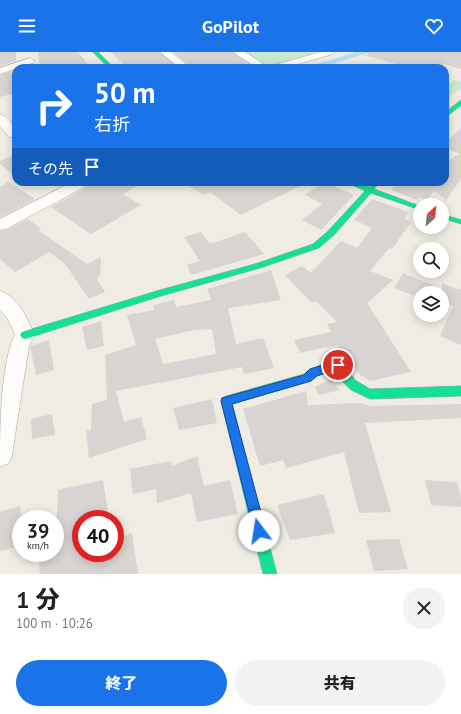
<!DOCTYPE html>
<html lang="ja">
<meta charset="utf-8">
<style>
body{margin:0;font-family:"PT Sans","Noto Sans JP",sans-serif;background:#f2f2f2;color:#202124;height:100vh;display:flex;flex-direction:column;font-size:15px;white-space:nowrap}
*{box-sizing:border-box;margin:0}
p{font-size:13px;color:#757577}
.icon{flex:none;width:22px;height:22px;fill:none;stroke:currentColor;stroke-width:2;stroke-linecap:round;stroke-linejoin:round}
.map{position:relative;height:522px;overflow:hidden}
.drawer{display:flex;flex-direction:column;background:#fff;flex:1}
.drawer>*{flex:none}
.banner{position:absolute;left:12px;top:12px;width:437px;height:122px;border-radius:12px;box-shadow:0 2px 10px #0003;background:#1a73e8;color:#fff;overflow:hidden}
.needle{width:26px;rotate:27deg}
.buttons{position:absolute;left:413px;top:146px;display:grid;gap:8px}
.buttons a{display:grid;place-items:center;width:36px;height:36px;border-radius:50%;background:#fff;box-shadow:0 2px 10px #0003;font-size:20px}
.speed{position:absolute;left:12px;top:458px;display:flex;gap:8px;font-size:20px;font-weight:700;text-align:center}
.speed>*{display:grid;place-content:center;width:52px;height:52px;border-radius:50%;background:#fff;box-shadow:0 2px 10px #0003;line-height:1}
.speed small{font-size:10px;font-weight:400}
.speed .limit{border:6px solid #d22;background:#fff;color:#111}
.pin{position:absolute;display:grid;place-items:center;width:34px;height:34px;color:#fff;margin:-17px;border:2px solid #fff;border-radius:50%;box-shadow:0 1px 4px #0007}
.me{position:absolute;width:44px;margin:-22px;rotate:346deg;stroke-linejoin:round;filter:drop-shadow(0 0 3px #0008)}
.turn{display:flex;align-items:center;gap:14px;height:84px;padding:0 16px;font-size:18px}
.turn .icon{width:52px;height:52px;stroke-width:2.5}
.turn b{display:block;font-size:28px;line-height:34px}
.then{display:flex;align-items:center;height:38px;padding:0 16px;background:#0003;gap:8px;font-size:15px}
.round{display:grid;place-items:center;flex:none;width:42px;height:42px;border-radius:21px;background:#f2f2f2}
.head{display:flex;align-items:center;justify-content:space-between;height:68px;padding:0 16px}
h1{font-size:24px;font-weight:800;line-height:30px}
.cta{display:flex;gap:8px;margin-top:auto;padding:8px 16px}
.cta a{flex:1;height:46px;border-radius:24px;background:#1a73e8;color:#fff;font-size:16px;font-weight:800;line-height:46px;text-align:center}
.cta a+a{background:#f2f2f2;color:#202124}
header{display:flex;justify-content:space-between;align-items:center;height:52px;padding:0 16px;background:#1a73e8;color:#fff;font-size:18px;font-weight:800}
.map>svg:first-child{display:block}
</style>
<header><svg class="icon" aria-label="menu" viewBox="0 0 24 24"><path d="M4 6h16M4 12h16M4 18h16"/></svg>GoPilot<svg class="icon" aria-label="heart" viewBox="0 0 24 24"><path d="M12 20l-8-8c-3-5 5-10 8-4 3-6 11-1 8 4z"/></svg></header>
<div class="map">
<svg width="461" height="522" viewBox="0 0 461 522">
<rect width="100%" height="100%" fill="#efece3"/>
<g fill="#cbe8ce">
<polygon points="250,0 312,0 315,2 267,15 244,1"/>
<polygon points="454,28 461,30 461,37 445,46 445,36"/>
</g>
<polygon fill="#b4e0f4" points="356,0 371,0 319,16 303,16"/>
<g fill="#d8d4d2" fill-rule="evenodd">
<polygon points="0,0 16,0 16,9 0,14"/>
<polygon points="38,0 78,0 91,16 40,16"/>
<polygon points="110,0 159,0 178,16 125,16 125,13"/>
<polygon points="173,0 232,0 254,16 192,16"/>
<polygon points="368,0 461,0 461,17 444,12 439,16 412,16 367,4"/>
<polygon points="16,18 16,41 0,45 0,23"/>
<polygon points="461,76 461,127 445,150 445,147 434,139 427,148 419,145 417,148 391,138 398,130 417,130 423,132 420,130 445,130 445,110 460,102 445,96 445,91"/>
<polygon points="16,102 16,125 0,112 0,109"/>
<polygon points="8,130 35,147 0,165 0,135"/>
<polygon points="91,130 143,130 123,142 141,153 91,182 51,155 89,134"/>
<polygon points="182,130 308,130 241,163 210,140 204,143"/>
<polygon points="324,130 354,143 321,178 302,168 322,152 305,143"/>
<polygon points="372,147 409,160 404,167 411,170 392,197 389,196 370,219 393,228 367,251 411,320 370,329 360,323 348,305 344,303 338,293 300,301 294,288 331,280 327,272 337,270 316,249 312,251 285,223 302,214 311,221 341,189 357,196 372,176 354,168"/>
<polygon points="28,167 41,177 38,178 87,212 101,205 100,223 97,227 105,240 89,247 65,212 49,200 15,220 0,207 0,179 7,178"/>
<polygon points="201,180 210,192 245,180 264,202 191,223 187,213 200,209 184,185"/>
<path d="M271 218 281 248 228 256 236 292 263 286 274 316 244 322 242 315 116 339 124 370 141 365 147 387 89 406 86 379 91 378 92 352 107 348 105 303 136 293 127 263 154 258 153 253 174 248 176 255 211 248 207 237ZM212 277 216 302 163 312 155 287 194 278Z"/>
<polygon points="403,221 442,237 442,231 460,238 461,235 461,293 440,284 453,254 442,249 442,241 420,241 420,246 394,236"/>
<polygon points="101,269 104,294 87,298 82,275"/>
<polygon points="49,288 54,318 36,323 30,294"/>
<polygon points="331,327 340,338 319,343 315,335"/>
<polygon points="306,339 308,353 361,351 370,354 461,352 461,366 365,371 391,460 359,461 344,400 286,416 283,408 260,414 243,357"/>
<polygon points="212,347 217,371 179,378 173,356"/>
<polygon points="52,362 55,383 32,387 31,367"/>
<polygon points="197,404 204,434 230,428 238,462 197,470 191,441 157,451 156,437 133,442 130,417 171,409 172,414"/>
<polygon points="103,428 109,467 81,467 81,501 115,501 115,488 132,481 138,522 40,522 38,501 55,501 58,438"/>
<polygon points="425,428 457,430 461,446 461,455 431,453"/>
<polygon points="324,442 335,481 290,488 277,453"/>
<polygon points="20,454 21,465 17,467 18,495 0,499 0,460"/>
<polygon points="399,487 408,517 374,519 366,488"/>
</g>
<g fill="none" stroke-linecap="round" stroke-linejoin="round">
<defs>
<g id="street">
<polygon points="160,0 171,0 191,16 180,16"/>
<polygon points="233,0 245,0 268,15 320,0 335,0 333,2 284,16 257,16"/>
<polygon points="30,6 35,9 33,11 0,22 0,16"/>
<path d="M0 62C9 65 16 76 16 85H9L0 74Z"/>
<polygon points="72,130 90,130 88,133 6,177 0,178 0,167"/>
<path d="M0 239C19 245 27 267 35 283L29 294 12 403 9 411 0 415C0 378 0 313 15 282L7 266 0 258Z"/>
</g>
<g id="fast">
<polygon points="93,0 98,0 114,16 109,16"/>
<polygon points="461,48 461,53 445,66 445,61"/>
<polygon points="345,130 354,130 369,135 373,130 380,130 374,137 420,154 420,158 371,141 334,183 319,196 260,216 161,244 25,287 22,286 20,283 22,280 25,279 160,238 255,212 313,192 328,179 365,139"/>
<polygon points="442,162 461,168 461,172 442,166"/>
<polygon points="338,309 342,310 355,328 370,337 461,334 461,344 370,347 351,338 344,331 336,318 317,323 307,330 232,352 277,522 263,522 221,349 222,346 226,344 304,322 310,317"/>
</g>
</defs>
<use href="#street" stroke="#a9a7a0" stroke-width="1"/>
<use href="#fast" stroke="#a9a7a0" stroke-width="1"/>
<polyline stroke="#d6d5d2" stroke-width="1.5" stroke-dasharray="1 1.5" stroke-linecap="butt" points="356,0 372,5"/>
<use href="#street" fill="#fdfcfb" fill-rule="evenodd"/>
<use href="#fast" fill="#16e098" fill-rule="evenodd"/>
</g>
<polygon fill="#1a73e8" stroke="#114b97" points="338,308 341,310 343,313 341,316 317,324 311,329 232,352 266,479 264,483 259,485 255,483 221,349 222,346 304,323 310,317"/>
</svg>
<div class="buttons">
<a><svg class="needle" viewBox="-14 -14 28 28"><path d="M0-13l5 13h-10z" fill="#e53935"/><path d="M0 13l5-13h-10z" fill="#757577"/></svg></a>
<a><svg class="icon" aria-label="search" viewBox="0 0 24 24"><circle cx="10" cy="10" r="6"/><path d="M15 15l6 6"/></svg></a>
<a><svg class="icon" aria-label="layers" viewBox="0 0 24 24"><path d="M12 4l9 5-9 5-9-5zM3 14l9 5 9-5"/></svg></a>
</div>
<div class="speed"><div>39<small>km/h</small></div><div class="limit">40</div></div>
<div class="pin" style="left:338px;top:313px;background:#d93025"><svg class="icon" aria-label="arrive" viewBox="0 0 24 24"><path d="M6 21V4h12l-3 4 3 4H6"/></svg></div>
<svg class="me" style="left:259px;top:479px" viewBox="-20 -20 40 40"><circle r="19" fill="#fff"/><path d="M0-13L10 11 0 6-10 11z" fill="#1a73e8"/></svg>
<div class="banner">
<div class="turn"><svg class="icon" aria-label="right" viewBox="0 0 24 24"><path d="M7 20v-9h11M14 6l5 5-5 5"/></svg><div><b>50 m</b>右折</div></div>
<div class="then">その先<svg class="icon" aria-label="arrive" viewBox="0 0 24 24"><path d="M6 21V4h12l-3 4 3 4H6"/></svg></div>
</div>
</div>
<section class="drawer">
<div class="head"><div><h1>1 分</h1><p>100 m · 10:26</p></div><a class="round"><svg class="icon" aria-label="close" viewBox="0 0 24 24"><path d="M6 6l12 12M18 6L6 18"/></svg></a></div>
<div class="cta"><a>終了</a><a>共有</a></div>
</section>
